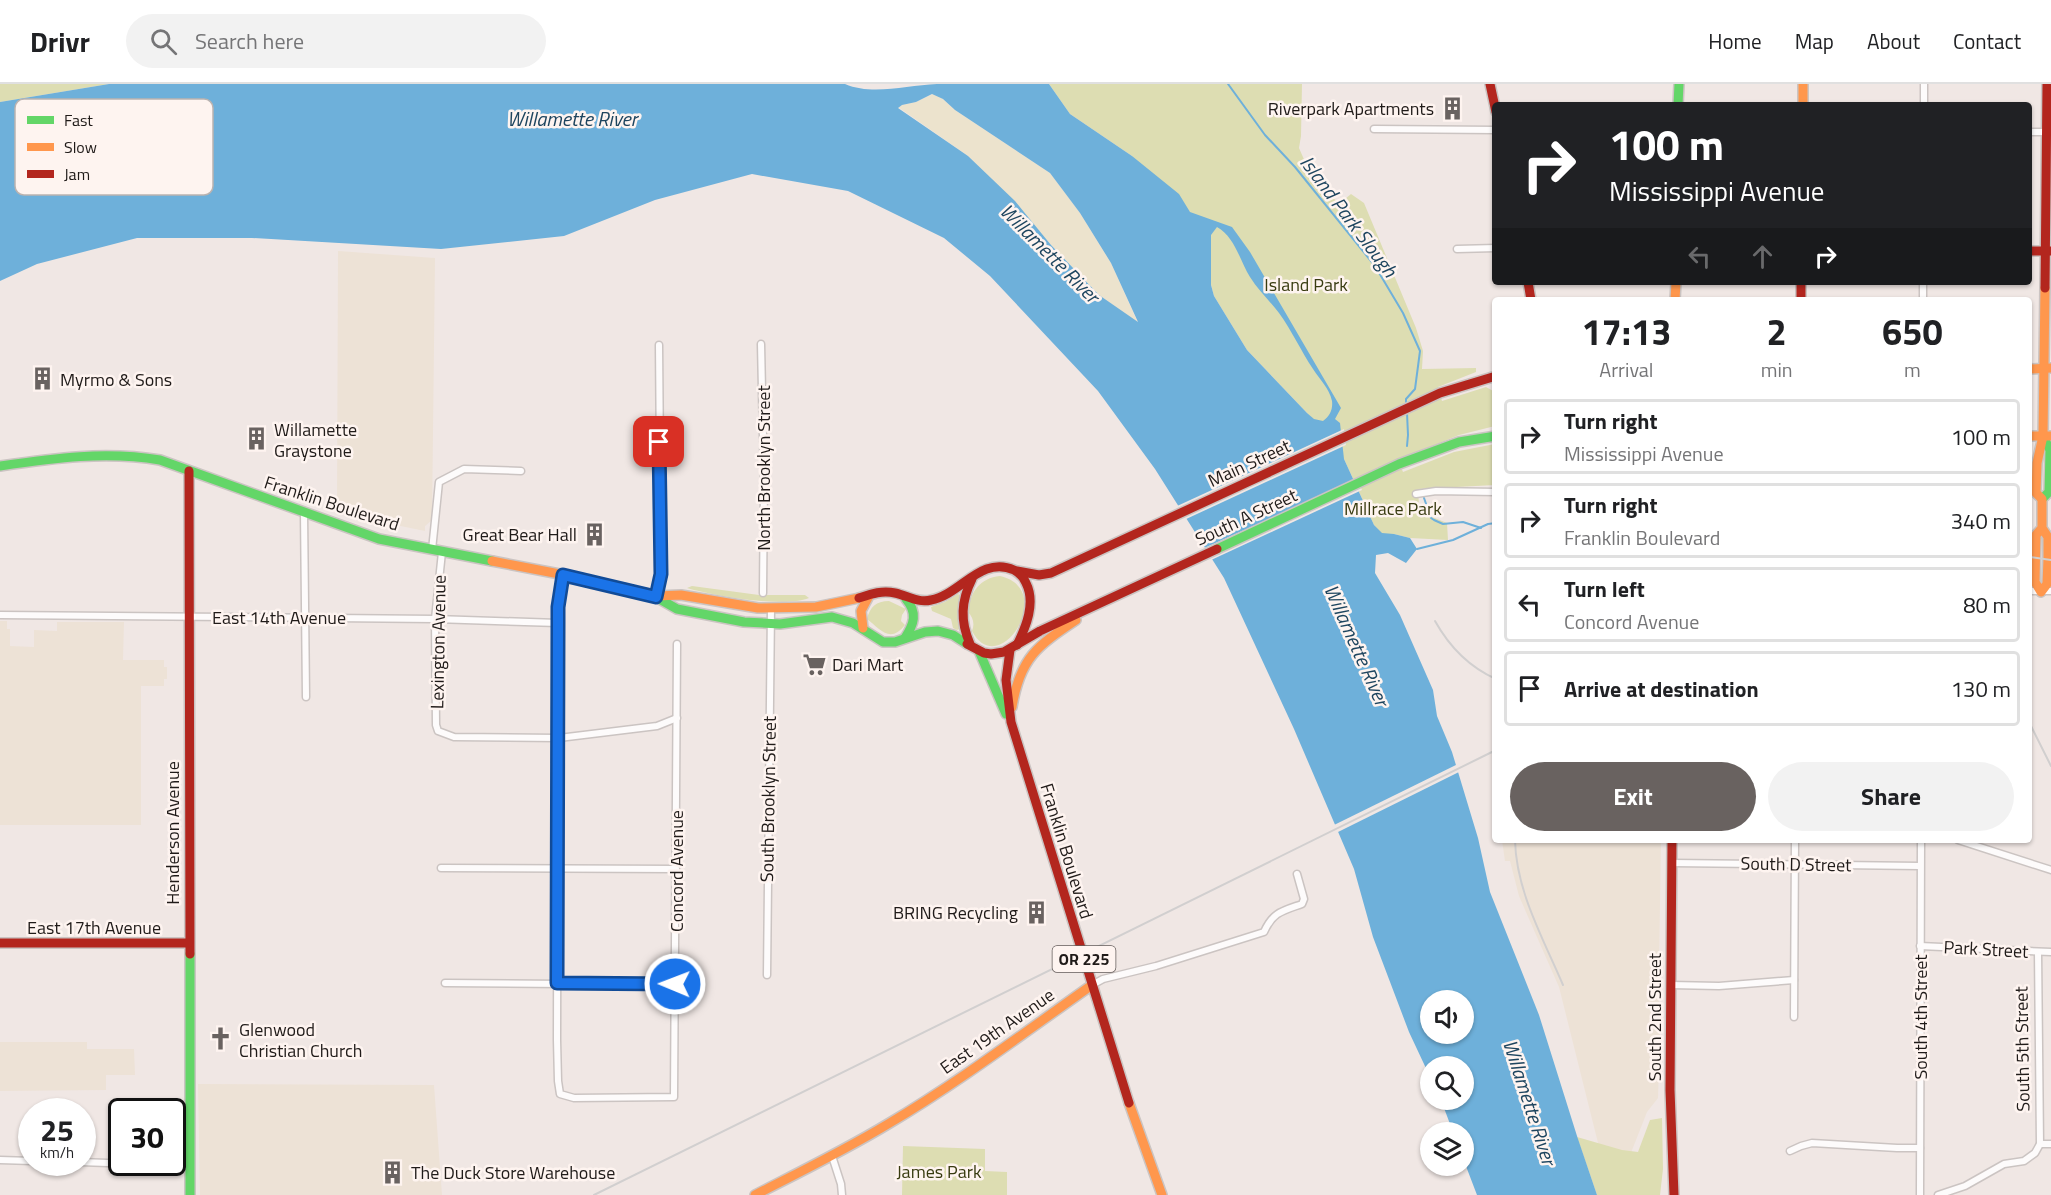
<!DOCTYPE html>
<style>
body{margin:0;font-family:"Titillium Web",sans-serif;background:#f2f2f2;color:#202124;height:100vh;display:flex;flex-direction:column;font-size:22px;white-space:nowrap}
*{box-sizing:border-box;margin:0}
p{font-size:20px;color:#757577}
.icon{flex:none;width:33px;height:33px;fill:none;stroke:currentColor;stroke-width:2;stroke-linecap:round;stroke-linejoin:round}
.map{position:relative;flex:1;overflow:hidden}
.drawer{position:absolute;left:1492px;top:213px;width:540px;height:546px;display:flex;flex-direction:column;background:#fff;border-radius:6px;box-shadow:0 2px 4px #0004}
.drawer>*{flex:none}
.banner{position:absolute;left:1492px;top:18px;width:540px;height:183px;border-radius:6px;box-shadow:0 2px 4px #0004;background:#202124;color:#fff;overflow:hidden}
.tools{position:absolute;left:1420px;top:906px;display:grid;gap:12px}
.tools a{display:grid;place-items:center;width:54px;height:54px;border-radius:50%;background:#fff;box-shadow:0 2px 4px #0004;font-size:30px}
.speed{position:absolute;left:18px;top:1014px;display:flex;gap:12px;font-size:30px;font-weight:700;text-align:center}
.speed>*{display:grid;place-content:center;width:78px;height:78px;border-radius:50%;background:#fff;box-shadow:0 2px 4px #0004;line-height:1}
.speed small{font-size:15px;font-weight:400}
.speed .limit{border:3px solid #111;border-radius:9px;background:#fff;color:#111}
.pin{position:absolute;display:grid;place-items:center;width:51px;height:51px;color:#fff;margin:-26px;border-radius:12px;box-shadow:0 3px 9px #0006}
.me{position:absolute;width:66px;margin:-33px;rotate:271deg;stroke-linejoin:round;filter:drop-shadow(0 0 4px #0008)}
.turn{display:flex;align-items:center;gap:21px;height:126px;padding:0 18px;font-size:27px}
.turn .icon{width:78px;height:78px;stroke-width:2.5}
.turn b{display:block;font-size:42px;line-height:51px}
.lanes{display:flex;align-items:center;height:57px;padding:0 18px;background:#0003;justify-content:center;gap:30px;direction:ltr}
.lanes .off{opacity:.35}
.eta{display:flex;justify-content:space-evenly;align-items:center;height:102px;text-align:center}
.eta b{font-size:36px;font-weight:700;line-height:42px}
.button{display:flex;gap:12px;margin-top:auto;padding:12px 18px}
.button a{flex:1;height:69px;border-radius:36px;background:#696260;color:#fff;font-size:24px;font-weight:700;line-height:69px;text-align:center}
.button a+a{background:#f2f2f2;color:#202124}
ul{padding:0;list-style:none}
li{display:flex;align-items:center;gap:18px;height:75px;margin:0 12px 9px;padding:0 6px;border:3px solid #e0e0e0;border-radius:6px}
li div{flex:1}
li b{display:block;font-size:22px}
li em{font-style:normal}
header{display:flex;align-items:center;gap:36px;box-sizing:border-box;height:84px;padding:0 30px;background:#fff;border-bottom:2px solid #e0e0e0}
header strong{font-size:28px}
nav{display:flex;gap:33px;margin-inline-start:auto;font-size:21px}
.search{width:420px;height:54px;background:#f2f2f2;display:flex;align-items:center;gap:15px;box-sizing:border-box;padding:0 21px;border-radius:33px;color:#757577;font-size:22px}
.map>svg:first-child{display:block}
</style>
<header>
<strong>Drivr</strong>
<div class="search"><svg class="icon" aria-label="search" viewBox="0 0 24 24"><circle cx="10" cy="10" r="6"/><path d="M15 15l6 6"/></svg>Search here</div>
<nav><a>Home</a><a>Map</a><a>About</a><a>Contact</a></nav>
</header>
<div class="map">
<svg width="2051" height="1111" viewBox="0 0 2051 1111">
<rect width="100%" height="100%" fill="#f0e7e4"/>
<g fill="#ede2d6">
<polygon points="338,167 435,174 432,436 425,442 425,447 386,439 337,425"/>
<polygon points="0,537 7,537 7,545 10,545 10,562 34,563 34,546 57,547 57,538 124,538 123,576 164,576 164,583 167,583 167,595 164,595 164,602 141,602 141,741 0,741"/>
<polygon points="1502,756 1661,756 1659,883 1653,889 1653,906 1659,912 1660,946 1658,1014 1647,1028 1627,1079 1602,1075 1559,903 1519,812 1510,777 1505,777"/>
<polygon points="0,958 87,958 87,965 134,965 135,991 106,991 106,1006 0,1007"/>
<polygon points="198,1000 434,1001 442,1111 200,1111"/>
</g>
<g fill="#ddddb2">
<polygon points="0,0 109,0 0,18"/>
<polygon points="1049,0 1302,0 1301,52 1299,64 1310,89 1339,120 1351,110 1364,119 1416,244 1423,267 1422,285 1476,284 1476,288 1438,303 1442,317 1486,303 1495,308 1495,342 1459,351 1398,376 1403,388 1454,368 1495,360 1495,401 1418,405 1419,423 1422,429 1447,439 1448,456 1410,454 1394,450 1382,450 1374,441 1344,375 1327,350 1247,266 1214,212 1211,201 1132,72 1070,30"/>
<path d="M1000 492C1058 505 999 598 972 547 975 540 973 533 968 528 970 508 980 494 1000 492Z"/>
<path d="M692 502 759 511H805L809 514C783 524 714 512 687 504Z"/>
<polygon points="958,510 961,512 960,545 957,546 953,544 951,535 932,527 931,523 945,518"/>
<path d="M889 517 906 525 902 531 901 537 905 541C890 560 880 545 867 535 870 523 876 517 889 517Z"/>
<polygon points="1662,1034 1663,1085 1660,1111 1597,1111 1577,1053 1622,1066 1638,1068 1650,1036"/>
<polygon points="903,1062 985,1065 985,1087 1007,1088 1007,1111 902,1111"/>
</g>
<polygon fill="#ece3cd" points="933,10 943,15 955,26 1050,89 1080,129 1111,179 1138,239 1099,211 1051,161 1014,117 968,72 898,23 902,21 916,18"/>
<path fill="#6eb0da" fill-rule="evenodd" d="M109 0H845C873 12 907 1 937 0 974 0 1011 0 1049 0L1070 30 1132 72 1179 110 1190 128 1232 143 1250 168 1341 324 1335 335 1340 339 1344 375 1374 441 1382 449 1394 450 1410 454 1417 465 1406 479 1388 469 1376 471 1375 489 1400 531 1433 606 1437 632 1452 668 1478 754 1490 808 1539 931 1577 1052 1597 1111H1477L1464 1077V1048H1453L1441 1016H1464V982H1431V995L1409 948 1373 853 1354 785 1294 645 1224 494 1155 385 1098 307 990 192 944 154 848 107 752 90 655 116 564 152 441 165 252 154H137L37 180 0 197V18ZM932 10 943 15 955 26 1050 89 1080 129 1111 179 1138 238 1099 211 1051 161 1015 117 968 72 898 24 902 21 916 18ZM1217 143C1235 153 1240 177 1250 193 1258 206 1270 217 1279 229 1292 247 1301 267 1313 285 1320 296 1329 304 1332 317 1333 325 1330 332 1323 337L1314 335 1307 329 1247 266 1214 212 1211 201V151ZM1431 916H1464V950H1431Z"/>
<g fill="#f0e7e4">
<polygon points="1344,345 1346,361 1184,436 1175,423"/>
<polygon points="1357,395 1362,406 1209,477 1202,465"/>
<polygon points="1458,680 1461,687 1336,749 1332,742"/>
</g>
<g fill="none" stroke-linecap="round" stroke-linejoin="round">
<g stroke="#6eb0da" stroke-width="2">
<polyline points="1228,0 1265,51 1295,83 1375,182 1403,229 1420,267 1415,305 1406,315 1406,320"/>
<polyline points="1407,362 1408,351 1407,329"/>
<polyline points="1424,414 1431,434 1434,436 1443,440 1463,438 1481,444"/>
<polyline points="1417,465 1453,456 1488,440 1496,439"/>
</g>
<defs>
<g id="street">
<polyline points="1924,21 1924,0"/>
<polyline points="1374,45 1496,46"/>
<polyline points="2030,48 2046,48"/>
<polyline points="1457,165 1496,164"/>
<polyline points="1923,216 1923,198"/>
<polyline points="761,260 764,399 763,509"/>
<polyline points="1416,410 1436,407 1496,408"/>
<polyline points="304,429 306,613"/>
<polyline points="432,466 439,398 464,385 521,387"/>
<polyline points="442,468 435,535 436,641 438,647 454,653 559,654 657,642 677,634"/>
<polyline points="563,491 558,523 557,956 558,997 560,1010 574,1014 674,1013 677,560"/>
<polyline points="2030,507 2051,507"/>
<polyline points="656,513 661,490 659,261"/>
<polyline points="0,531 435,535 558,539"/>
<polyline points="1958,756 2051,786"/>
<polyline points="1672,779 1920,782"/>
<polyline points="441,784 676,785"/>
<polyline points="1920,862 2051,868"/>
<polyline points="767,891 771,525"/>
<polyline points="445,899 675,901"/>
<path d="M1092 901 1103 895 1156 882 1264 848C1273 828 1282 827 1302 820L1304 815 1297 790"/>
<polyline points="1671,901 1719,902 1794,896"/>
<polyline points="1794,933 1795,756"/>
<polyline points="2040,1060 2051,1060"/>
<polyline points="1790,1067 1801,1062 1812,1059 1897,1064 1920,1064"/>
<polyline points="832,1072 841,1100 842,1111"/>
<polyline points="0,1076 32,1077"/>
<polyline points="80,1078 190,1082"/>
<polyline points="1920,1111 1921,756"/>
<polyline points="1938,1111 1965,1102 2004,1080 2024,1077 2035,1069 2040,1060 2038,868"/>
</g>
<g id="fast">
<polyline points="1678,21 1679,0"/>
<path d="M0 382C54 374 106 367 160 376L379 455 492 477"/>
<polyline points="2042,415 2049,408 2050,366 2043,352"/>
<polyline points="1217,465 1399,380 1459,358 1496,352"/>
<polyline points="656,513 677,525 744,538 780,540 832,533 853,539 883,558 895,558 925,548 938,547 953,551 967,560"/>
<path d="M905 554C914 540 918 529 906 515"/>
<polyline points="979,567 1006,630"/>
<polyline points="190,870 190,1111"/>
</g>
<g id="slow">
<polyline points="1803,0 1803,21"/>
<polyline points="1675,216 1676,198"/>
<polyline points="2030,285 2051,284"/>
<polyline points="2030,352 2051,352"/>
<polyline points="2042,444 2048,453 2048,475 2047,500 2041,508 2035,498 2036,451 2042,444 2042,415 2036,409 2037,379 2043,352 2045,204"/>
<polyline points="492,477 570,492 644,510 657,512 681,511 758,524 816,523 859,514"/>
<polyline points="863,544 861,527 869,512"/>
<path d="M1012 623C1020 574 1037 562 1076 536"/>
<polyline points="1129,1019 1162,1111"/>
<path d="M755 1111C800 1088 845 1066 888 1040 959 998 1025 948 1092 901"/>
</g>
<g id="jam">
<polyline points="1490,0 1496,28"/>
<polyline points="2030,167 2051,167"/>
<polyline points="1528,198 1531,216"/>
<polyline points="1801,198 1801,216"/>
<polyline points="2045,204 2047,0"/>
<polyline points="189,387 190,870"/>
<polyline points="1017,487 1039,491 1051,489 1440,309 1496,292"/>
<path d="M859 514C871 510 882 506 895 509 908 512 918 519 931 516 960 511 981 471 1014 486 1019 489 1024 493 1026 499 1036 519 1026 543 1017 561"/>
<polyline points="967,560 984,569 991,570 1004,568 1040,547 1217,465"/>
<path d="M970 560C960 537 961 517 972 495"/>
<polyline points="1010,566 1006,596 1011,638 1129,1019"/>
<polyline points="1672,756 1670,1006 1674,1111"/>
<polyline points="0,859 188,859"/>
</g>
</defs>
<use href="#street" stroke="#cbc4c2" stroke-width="9"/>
<use href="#fast" stroke="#cbc4c2" stroke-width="12"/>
<use href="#slow" stroke="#cbc4c2" stroke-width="12"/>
<use href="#jam" stroke="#cbc4c2" stroke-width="12"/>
<use href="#street" stroke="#fdfbfb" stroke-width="6"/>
<use href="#fast" stroke="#63d668" stroke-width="9"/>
<use href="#slow" stroke="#ff974d" stroke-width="9"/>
<use href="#jam" stroke="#b3261e" stroke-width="9"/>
<g stroke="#d1cfcf" stroke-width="2">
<polyline points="2030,473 2051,476"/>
<path d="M1435 537C1449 562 1469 583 1496 595"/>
<polyline points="2030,640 2051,682"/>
<path d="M1515 756C1516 807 1543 854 1563 901"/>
<polyline points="594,1111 1496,666"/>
</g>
</g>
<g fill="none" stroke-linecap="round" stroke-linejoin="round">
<defs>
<polyline id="route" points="659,358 661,490 656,513 563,491 558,523 558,539 557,899 675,900"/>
</defs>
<use href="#route" stroke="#114b97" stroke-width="15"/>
<use href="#route" stroke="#1a73e8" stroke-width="10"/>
</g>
<defs>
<symbol id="building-bare" viewBox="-9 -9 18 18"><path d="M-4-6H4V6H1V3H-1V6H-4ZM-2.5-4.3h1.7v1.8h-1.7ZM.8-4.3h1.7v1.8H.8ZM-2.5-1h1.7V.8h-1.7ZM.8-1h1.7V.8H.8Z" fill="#696260" stroke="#fef4f0" stroke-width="2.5" paint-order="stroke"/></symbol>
<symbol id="supermarket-bare" viewBox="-9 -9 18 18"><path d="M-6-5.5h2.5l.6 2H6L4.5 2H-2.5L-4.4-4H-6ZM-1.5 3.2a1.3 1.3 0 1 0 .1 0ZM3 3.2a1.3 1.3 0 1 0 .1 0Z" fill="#696260" stroke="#fef4f0" stroke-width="2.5" paint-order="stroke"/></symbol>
<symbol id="church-bare" viewBox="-9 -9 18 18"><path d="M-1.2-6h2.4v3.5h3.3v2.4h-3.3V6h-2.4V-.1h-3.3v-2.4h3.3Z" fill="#696260" stroke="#fef4f0" stroke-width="2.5" paint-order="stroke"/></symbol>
</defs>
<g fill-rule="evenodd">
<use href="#building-bare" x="1436" y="8" width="33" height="33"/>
<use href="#building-bare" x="26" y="278" width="33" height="33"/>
<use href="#building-bare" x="240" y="338" width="33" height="33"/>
<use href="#building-bare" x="578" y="434" width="33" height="33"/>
<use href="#supermarket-bare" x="798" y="564" width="33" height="33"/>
<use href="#building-bare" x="1020" y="812" width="33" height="33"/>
<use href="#church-bare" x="204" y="938" width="33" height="33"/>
<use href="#building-bare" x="376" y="1072" width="33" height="33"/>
</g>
<g text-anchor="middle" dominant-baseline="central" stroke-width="5" stroke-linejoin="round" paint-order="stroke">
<rect fill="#fef4f0" stroke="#635c5a" stroke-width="1.5" x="1052.5" y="862" width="63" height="26" rx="4.5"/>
<g font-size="16" font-weight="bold" fill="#201b19">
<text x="1084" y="875">OR 225</text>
</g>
<g font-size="18" fill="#201b19" stroke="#fef4f0" text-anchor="start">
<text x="1434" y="24" text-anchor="end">Riverpark Apartments</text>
<text x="60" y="295">Myrmo &amp; Sons</text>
<text x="274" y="345">Willamette<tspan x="274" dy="21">Graystone</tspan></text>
<text x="577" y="450" text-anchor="end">Great Bear Hall</text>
<text x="832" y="580">Dari Mart</text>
<text x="1018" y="828" text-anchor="end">BRING Recycling</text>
<text x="239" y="945">Glenwood<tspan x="239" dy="21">Christian Church</tspan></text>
<text x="411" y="1088">The Duck Store Warehouse</text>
</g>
<g font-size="18" fill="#383b10" stroke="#fef4f0">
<text x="1306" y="200">Island Park</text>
<text x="1393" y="424">Millrace Park</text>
<text x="939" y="1087">James Park</text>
</g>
<g font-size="18" fill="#201b19" stroke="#fef4f0">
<text transform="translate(1249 379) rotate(-25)">Main Street</text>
<text transform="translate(763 384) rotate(-90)">North Brooklyn Street</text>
<text transform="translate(332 419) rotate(18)">Franklin Boulevard</text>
<text transform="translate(1246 433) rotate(-25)">South A Street</text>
<text x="279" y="533">East 14th Avenue</text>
<text transform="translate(438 558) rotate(-89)">Lexington Avenue</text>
<text transform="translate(768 715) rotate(-89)">South Brooklyn Street</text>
<text transform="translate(172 749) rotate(-90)">Henderson Avenue</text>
<text transform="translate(1067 767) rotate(73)">Franklin Boulevard</text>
<text transform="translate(1796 780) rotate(1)">South D Street</text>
<text transform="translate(676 787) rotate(-90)">Concord Avenue</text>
<text x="94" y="843">East 17th Avenue</text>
<text transform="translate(1986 865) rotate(3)">Park Street</text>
<text transform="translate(1654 933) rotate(-90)">South 2nd Street</text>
<text transform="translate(1920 933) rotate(-90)">South 4th Street</text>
<text transform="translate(997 947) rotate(-35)">East 19th Avenue</text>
<text transform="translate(2022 965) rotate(-91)">South 5th Street</text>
</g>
<g font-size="20" font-style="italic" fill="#1e455f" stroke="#fef4f0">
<text x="572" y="34">Willamette River</text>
<text transform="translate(1349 132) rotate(53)">Island Park Slough</text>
<text transform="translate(1050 169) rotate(45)">Willamette River</text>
<text transform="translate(1357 561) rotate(66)">Willamette River</text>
<text transform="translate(1530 1018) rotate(72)">Willamette River</text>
</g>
</g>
<rect x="15" y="15" width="198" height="96" rx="9" fill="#fef4f0" stroke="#bbb3b0" stroke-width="1.5"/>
<rect x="27" y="32" width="27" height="8" fill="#63d668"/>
<rect x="27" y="59" width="27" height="8" fill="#ff974d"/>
<rect x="27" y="86" width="27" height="8" fill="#b3261e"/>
<g font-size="16" fill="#201b19">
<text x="64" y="42">Fast</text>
<text x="64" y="69">Slow</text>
<text x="64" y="96">Jam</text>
</g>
</svg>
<div class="tools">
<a><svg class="icon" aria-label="sound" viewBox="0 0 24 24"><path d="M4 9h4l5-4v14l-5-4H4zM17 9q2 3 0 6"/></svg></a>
<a><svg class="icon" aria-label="search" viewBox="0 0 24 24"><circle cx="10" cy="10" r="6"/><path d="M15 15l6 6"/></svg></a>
<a><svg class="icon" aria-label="layers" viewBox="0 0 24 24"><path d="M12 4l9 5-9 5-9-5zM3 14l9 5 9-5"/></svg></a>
</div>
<div class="speed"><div>25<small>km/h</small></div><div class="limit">30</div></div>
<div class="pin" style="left:659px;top:358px;background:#d93025"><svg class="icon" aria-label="arrive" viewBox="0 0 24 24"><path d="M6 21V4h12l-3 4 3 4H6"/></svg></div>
<svg class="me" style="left:675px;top:900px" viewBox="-20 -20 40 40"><circle r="17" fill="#1a73e8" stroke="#fff" stroke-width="3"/><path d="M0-11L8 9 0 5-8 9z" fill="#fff"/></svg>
<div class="banner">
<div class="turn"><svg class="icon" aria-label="right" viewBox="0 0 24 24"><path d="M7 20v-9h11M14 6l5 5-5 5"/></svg><div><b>100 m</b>Mississippi Avenue</div></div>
<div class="lanes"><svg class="icon off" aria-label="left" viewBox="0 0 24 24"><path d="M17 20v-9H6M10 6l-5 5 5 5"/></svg><svg class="icon off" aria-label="ahead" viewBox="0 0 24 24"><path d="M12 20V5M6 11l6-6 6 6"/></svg><svg class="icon" aria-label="right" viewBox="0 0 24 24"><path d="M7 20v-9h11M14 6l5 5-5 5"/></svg></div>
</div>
<section class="drawer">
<div class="eta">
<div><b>17:13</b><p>Arrival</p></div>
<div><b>2</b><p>min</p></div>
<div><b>650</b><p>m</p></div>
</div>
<ul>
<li><svg class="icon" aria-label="right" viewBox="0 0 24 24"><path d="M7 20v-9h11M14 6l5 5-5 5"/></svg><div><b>Turn right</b><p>Mississippi Avenue</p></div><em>100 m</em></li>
<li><svg class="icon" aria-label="right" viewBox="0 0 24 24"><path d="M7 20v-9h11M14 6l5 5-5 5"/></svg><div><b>Turn right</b><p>Franklin Boulevard</p></div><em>340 m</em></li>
<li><svg class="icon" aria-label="left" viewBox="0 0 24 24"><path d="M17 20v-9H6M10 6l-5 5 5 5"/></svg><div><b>Turn left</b><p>Concord Avenue</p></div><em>80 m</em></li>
<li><svg class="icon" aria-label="arrive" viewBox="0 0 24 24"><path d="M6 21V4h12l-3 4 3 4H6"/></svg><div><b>Arrive at destination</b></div><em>130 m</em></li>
</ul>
<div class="button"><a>Exit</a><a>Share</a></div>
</section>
</div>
